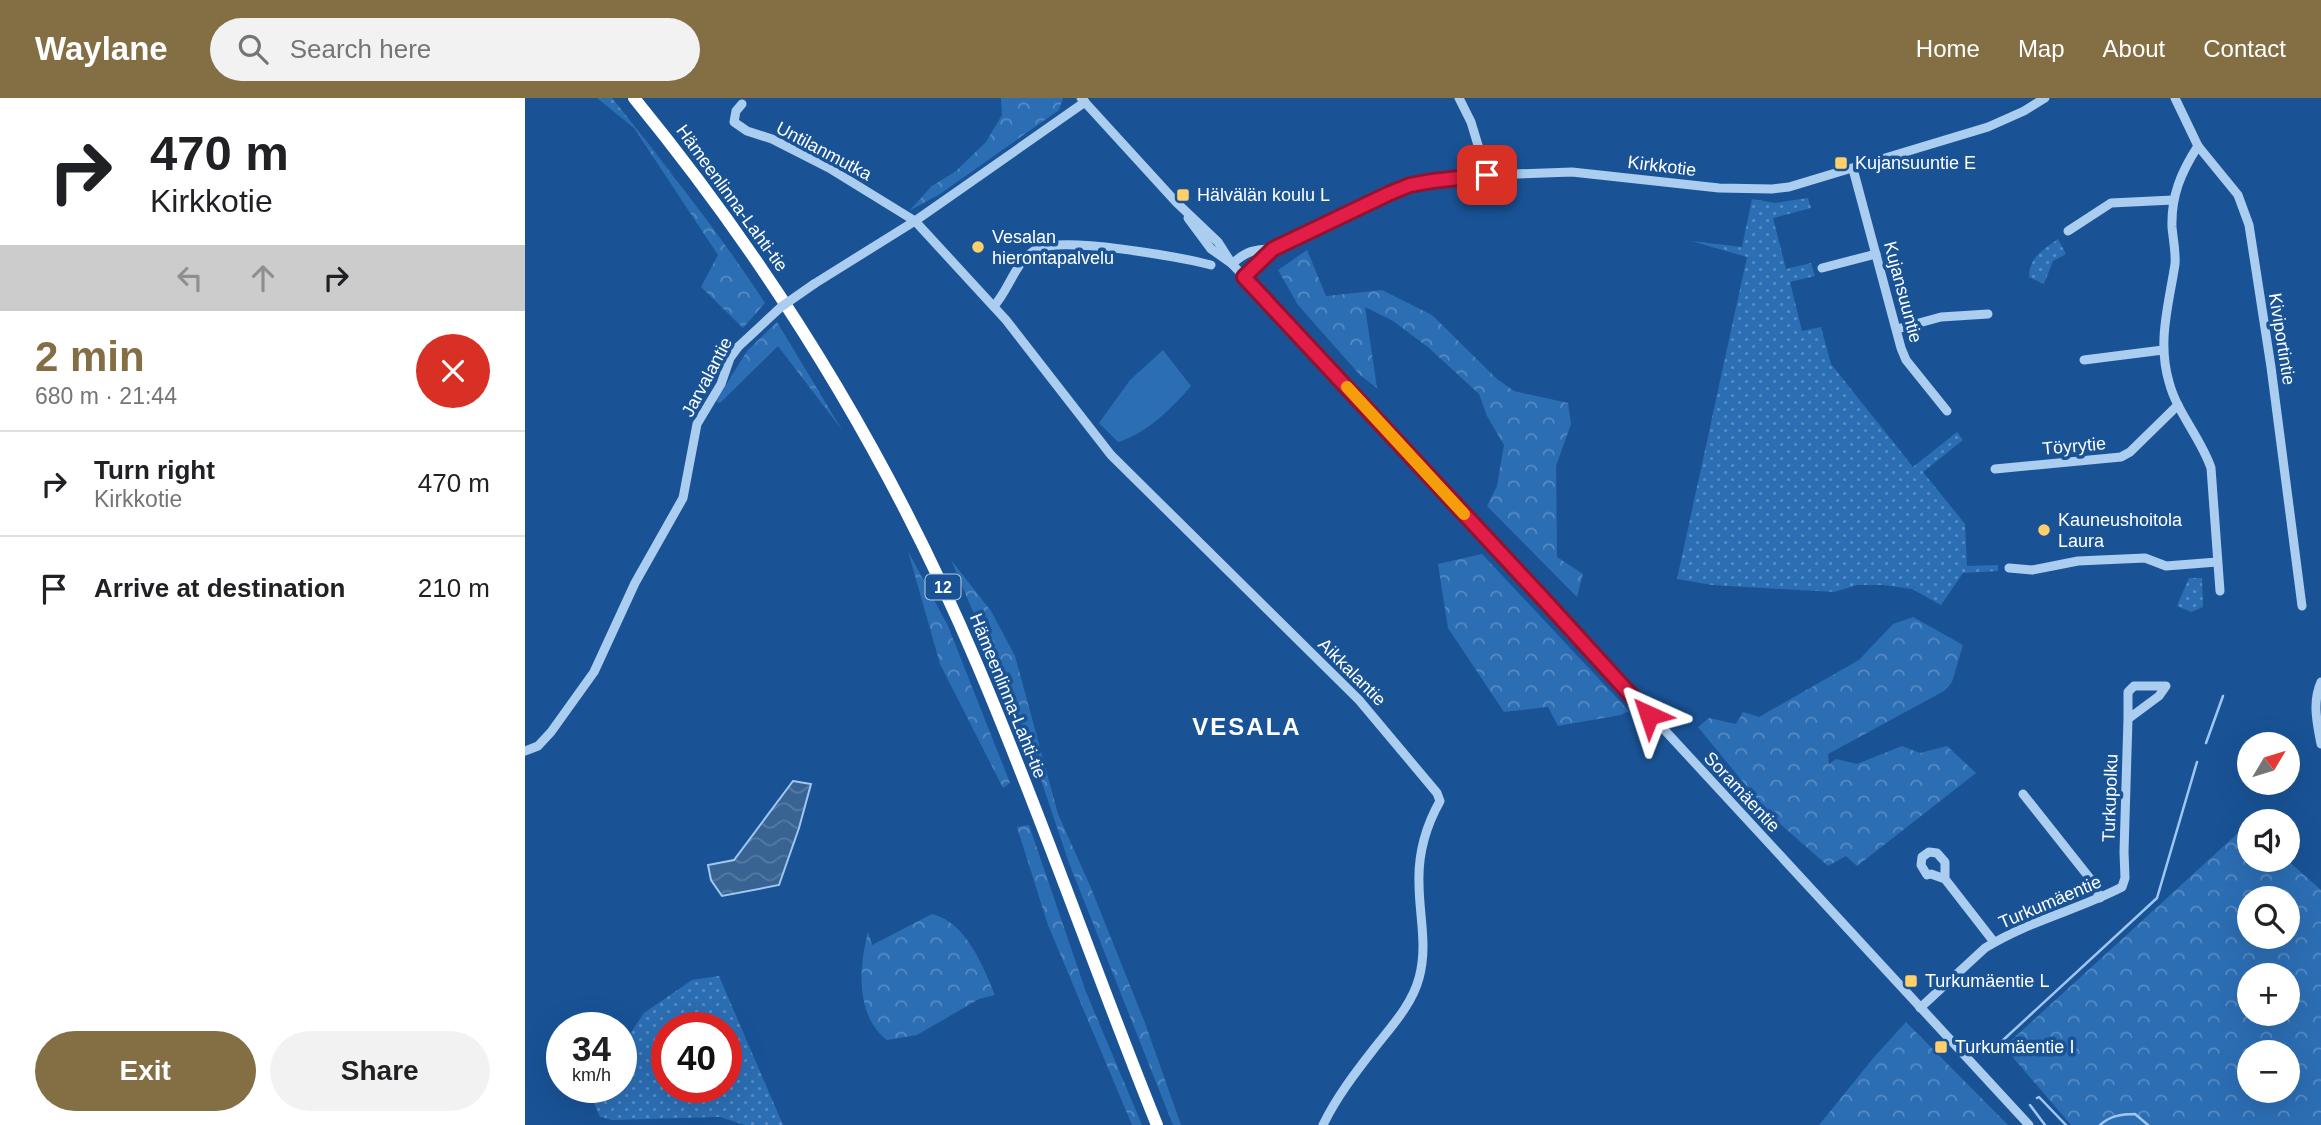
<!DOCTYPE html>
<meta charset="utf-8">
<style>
body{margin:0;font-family:Helvetica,sans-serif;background:#f2f2f2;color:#202124;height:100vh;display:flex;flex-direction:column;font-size:26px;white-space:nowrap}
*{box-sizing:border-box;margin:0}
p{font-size:23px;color:#757577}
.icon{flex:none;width:38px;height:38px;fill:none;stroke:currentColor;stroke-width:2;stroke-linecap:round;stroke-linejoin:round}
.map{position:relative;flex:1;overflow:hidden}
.details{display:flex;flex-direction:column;background:#fff;width:525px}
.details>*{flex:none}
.guide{background:#fff;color:#202124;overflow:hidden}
.needle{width:46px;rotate:52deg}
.fabs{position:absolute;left:1712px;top:634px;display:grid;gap:14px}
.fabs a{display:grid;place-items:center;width:63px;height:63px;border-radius:50%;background:#fff;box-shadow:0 7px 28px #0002;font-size:35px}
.speed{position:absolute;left:21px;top:914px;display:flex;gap:14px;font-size:35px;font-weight:700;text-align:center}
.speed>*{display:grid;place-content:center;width:91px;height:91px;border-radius:50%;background:#fff;box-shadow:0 7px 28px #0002;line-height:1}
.speed small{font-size:18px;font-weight:400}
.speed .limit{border:10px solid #d22;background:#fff;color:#111}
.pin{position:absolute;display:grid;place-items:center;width:60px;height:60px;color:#fff;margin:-30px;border-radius:14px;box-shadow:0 4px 10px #0006}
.me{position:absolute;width:77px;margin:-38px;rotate:318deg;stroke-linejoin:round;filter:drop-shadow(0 0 5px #0008)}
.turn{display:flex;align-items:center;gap:24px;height:147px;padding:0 35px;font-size:32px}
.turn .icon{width:91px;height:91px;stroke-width:2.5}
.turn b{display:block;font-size:49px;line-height:60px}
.lanes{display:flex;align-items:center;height:66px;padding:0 35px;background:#0003;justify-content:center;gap:35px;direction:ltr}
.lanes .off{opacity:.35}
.round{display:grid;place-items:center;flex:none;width:74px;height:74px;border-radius:37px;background:#f2f2f2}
.overview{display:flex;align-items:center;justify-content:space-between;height:119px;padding:0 35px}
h1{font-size:42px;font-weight:700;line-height:52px;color:#846f44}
.action{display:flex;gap:14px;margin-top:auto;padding:14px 35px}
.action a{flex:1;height:80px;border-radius:42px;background:#846f44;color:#fff;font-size:28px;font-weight:700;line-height:80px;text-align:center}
.action a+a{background:#f2f2f2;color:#202124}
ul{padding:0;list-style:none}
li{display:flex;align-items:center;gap:21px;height:105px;padding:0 35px;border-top:2px solid #e0e0e0}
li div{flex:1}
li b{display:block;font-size:26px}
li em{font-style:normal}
header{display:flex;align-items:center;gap:42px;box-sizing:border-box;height:98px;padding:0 35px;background:#846f44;color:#fff}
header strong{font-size:33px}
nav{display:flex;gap:38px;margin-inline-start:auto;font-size:24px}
.search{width:490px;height:63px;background:#f2f2f2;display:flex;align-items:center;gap:18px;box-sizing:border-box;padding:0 24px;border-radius:38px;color:#757577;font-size:26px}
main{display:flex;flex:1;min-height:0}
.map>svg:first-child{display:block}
</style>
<header>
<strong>Waylane</strong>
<div class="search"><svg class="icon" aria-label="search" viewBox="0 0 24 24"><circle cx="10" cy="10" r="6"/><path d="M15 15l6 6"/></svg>Search here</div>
<nav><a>Home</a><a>Map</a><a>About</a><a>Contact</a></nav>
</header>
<main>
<section class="details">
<div class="guide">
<div class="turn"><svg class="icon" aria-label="right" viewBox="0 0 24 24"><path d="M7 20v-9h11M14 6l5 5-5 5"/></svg><div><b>470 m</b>Kirkkotie</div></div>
<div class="lanes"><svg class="icon off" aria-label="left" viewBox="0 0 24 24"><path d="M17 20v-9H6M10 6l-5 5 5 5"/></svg><svg class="icon off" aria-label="ahead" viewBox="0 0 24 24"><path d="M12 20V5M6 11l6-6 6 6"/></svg><svg class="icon" aria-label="right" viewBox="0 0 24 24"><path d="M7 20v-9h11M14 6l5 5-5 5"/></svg></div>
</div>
<div class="overview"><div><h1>2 min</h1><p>680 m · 21:44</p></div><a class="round" style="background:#d93025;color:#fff"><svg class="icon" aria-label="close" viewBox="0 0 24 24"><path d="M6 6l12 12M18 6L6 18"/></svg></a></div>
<ul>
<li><svg class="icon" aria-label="right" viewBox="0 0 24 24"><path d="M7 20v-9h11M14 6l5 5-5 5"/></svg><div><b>Turn right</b><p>Kirkkotie</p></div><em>470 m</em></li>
<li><svg class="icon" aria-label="arrive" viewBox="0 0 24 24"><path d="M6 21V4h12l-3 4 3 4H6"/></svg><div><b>Arrive at destination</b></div><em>210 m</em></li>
</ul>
<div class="action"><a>Exit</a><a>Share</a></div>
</section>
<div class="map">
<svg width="1796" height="1027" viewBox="0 0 1796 1027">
<defs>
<pattern id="grass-dots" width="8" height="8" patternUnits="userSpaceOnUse" patternTransform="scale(1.75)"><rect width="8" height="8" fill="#2c6eb4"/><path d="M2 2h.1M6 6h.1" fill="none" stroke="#568bc3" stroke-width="1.8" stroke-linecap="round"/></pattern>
<pattern id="forest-crowns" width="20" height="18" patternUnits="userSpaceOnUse" patternTransform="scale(1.75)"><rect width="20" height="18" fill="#2c6eb4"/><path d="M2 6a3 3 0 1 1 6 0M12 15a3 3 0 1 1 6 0" fill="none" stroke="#568bc3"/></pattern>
<pattern id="water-waves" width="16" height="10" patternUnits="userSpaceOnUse" patternTransform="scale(1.75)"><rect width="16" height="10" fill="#386393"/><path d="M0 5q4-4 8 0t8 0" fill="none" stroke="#567aa3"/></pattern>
</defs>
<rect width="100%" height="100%" fill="#195396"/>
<g fill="url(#grass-dots)" fill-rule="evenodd">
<polygon points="72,0 87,0 150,79 109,30"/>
<polygon points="1283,100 1286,110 1248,120 1261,171 1286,165 1290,178 1265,184 1277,233 1296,229 1306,266 1388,369 1432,334 1438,342 1398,374 1440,426 1442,468 1473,467 1473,473 1438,475 1416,507 1387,491 1358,487 1332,487 1309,494 1187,487 1152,481 1222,159 1166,143 1217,149 1227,101 1250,105"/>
<path d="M1533 141 1541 156 1528 163 1519 186 1504 179C1504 159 1518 152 1533 141Z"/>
<polygon points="1664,480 1677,480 1678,509 1666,514 1652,508"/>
<path d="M194 878 258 1027H220L195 1019 87 1022 75 1019 67 1001 70 989H96V949L119 915 167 882ZM201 929V989H142V929Z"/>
</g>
<g fill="url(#forest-crowns)" fill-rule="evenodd">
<polygon points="476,0 538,0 534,12 415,96 384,113 407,88 431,73 461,44 477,17"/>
<path d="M109 30C156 86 200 144 240 205L218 230 176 189 193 157Z"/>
<polygon points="782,152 801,198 857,192 907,217 972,281 989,293 1043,305 1046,326 1031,368 1032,459 1058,476 1052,499 962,408 972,388 979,347 962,318 954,296 904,250 868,223 840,209 852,290 835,277 773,207 753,172"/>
<polygon points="252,224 317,332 253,248 195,305 191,303 222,253"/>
<polygon points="383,453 423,528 485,685 478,690 415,566"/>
<polygon points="957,456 1104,613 1096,617 1033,628 1023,609 979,614 923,530 913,466"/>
<polygon points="426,462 466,513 490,558 533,716 566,790 620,925 656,1027 648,1027 544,765 503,643"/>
<polygon points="1388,519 1438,547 1427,584 1419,593 1303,656 1304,666 1311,661 1332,666 1377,648 1395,655 1422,648 1451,675 1332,768 1321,758 1303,768 1245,717 1173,629 1184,620 1211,626 1218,614 1234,619 1334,562 1368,526"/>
<path d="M1724 725V761H1761L1796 792V1027H1546L1479 949ZM1724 800H1762V838H1724ZM1724 877H1762V915H1724ZM1724 954H1762V992H1724Z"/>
<polygon points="504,727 561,894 617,1027 607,1027 523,827 492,729"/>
<path d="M407 816C441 824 458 868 470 897L454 901 392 937 362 942C330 917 334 869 343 834L347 847Z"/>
<polygon points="1381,924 1483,1027 1294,1027 1350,958"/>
</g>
<path fill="#2c6eb4" d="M638 252 666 288C646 311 622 335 593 344L574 325 605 282Z"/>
<polygon fill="url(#water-waves)" stroke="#9ec8f3" stroke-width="2" points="268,683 286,686 274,730 254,787 197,798 186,782 183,767 209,762"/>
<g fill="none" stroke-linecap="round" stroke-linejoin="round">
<g stroke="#9ec8f3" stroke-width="2.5">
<polyline points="1681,645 1698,598"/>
<polyline points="1476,944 1632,800 1672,664"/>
<polyline points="1512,1000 1514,999 1541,1027"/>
<polyline points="1505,1007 1520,1027"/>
<path d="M1575 1027C1585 1018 1596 1016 1610 1016L1623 1027"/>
</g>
<g stroke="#abcdf0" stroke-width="9">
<polyline points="556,0 651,104 693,144 707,166 775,237 1504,1027"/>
<polyline points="934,0 946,24 962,77"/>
<polyline points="1650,0 1673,48 1713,97 1724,127 1746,269 1777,508"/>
<path d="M217 6 211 13 209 24 222 33 247 41 304 70 390 123 481 222 586 357 834 602 912 695 915 703C901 728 893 756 894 785 894 817 903 848 894 880 887 907 865 930 848 952 830 975 811 1000 798 1027"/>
<path d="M1673 48C1656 74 1646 98 1647 129 1648 141 1651 154 1650 166 1644 206 1632 243 1644 284 1652 315 1676 340 1686 370L1695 493"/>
<polyline points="1328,71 1376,250 1381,262 1422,313"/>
<polyline points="663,120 686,151 706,165"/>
<polyline points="1543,133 1586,105 1648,102"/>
<path d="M707 166C721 153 730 151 748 151"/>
<polyline points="1297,170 1351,156"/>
<polyline points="719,179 748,151 863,96 907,83 962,77 1047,74 1194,90 1247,91 1264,89 1463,29 1499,13 1520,0"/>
<polyline points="289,186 390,123 560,4"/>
<path d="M469 208C484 192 490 164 510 152 534 137 655 159 686 167"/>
<polyline points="1372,231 1416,219 1463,216"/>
<polyline points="1559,262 1638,252"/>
<polyline points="1470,371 1596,359 1605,354 1653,307"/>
<polyline points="1484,470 1507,472 1553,463 1620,460 1641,468 1692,464"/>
<path d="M1796 584C1787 604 1792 625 1796 646"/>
<polyline points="0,653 13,648 26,634 69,574 110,485 158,400 172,326 196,286 205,260 213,249"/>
<polyline points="1498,696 1567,783 1575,800"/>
<polyline points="1420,781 1406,776 1402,777 1396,767 1397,759 1404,754 1412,755 1420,764 1420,781 1469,844"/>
<path d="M1395 910 1460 850C1503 823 1553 812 1597 789L1600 780 1599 754 1603 621 1634 598 1641 588H1609L1603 594V621"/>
</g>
<path stroke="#fff" stroke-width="12" d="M109 0C249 171 366 362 452 566 517 718 570 874 632 1027"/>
<polyline stroke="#abcdf0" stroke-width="9" points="213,249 256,209 289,186"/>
</g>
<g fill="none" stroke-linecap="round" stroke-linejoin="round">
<defs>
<polyline id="route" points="962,77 907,83 885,87 863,96 748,151 719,179 1023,506 1124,617"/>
</defs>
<use href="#route" stroke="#92132f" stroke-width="18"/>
<use href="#route" stroke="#e11d48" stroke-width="12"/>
<polyline stroke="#f59e0b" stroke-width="12" points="822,289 939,416"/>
</g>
<g fill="#ffcf6b" stroke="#195396" stroke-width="2.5">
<rect x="1309" y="58" width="14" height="14" rx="3.5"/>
<rect x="651" y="90" width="14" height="14" rx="3.5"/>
<circle cx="453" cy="149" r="7"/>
<circle cx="1519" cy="432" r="7"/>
<rect x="1379" y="876" width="14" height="14" rx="3.5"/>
<rect x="1409" y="942" width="14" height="14" rx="3.5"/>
</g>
<g text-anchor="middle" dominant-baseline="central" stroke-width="7" stroke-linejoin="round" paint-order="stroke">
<rect fill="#195396" stroke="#bacbe0" stroke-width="2" x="400.5" y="476.5" width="35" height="25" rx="5"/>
<g font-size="16" font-weight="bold" fill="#fff">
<text x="418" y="489">12</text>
</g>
<g font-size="18" fill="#fff" stroke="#195396">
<text transform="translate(299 53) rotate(28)">Untilanmutka</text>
<text transform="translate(1137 68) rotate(7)">Kirkkotie</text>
<text transform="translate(207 100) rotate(54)">Hämeenlinna-Lahti-tie</text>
<text transform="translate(1378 194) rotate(75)">Kujansuuntie</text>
<text transform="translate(1757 241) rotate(81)">Kiviportintie</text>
<text transform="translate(182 279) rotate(-62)">Jarvalantie</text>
<text transform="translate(1549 348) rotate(-5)">Töyrytie</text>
<text transform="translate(827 574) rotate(45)">Aikkalantie</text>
<text transform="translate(483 598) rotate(68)">Hämeenlinna-Lahti-tie</text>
<text transform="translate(1217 694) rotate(47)">Soramäentie</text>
<text transform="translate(1585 700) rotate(-88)">Turkupolku</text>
<text transform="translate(1525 804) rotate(-23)">Turkumäentie</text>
</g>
<g font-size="18" fill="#fff" stroke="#195396" text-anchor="start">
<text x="1330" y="65">Kujansuuntie E</text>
<text x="672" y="97">Hälvälän koulu L</text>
<text x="467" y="139">Vesalan<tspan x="467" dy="21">hierontapalvelu</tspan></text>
<text x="1533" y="422">Kauneushoitola<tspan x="1533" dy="21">Laura</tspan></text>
<text x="1400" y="883">Turkumäentie L</text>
<text x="1430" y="949">Turkumäentie I</text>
</g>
<g font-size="24" font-weight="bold" letter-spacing="2" fill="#fff" stroke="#195396">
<text x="722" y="628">VESALA</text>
</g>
</g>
</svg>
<div class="fabs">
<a><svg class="needle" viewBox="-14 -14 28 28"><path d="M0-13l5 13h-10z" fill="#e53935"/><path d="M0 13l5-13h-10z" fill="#757577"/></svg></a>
<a><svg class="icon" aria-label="sound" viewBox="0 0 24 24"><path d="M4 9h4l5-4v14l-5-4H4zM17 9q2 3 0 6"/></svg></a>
<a><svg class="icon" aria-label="search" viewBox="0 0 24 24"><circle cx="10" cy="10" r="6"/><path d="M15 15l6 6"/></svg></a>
<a>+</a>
<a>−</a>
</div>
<div class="speed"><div>34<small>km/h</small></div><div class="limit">40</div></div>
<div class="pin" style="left:962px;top:77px;background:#d93025"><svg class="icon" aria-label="arrive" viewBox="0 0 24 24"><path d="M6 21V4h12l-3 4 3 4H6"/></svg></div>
<svg class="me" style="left:1124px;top:617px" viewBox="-20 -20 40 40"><path d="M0-17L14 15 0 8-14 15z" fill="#e11d48" stroke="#fff" stroke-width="4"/></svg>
</div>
</main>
